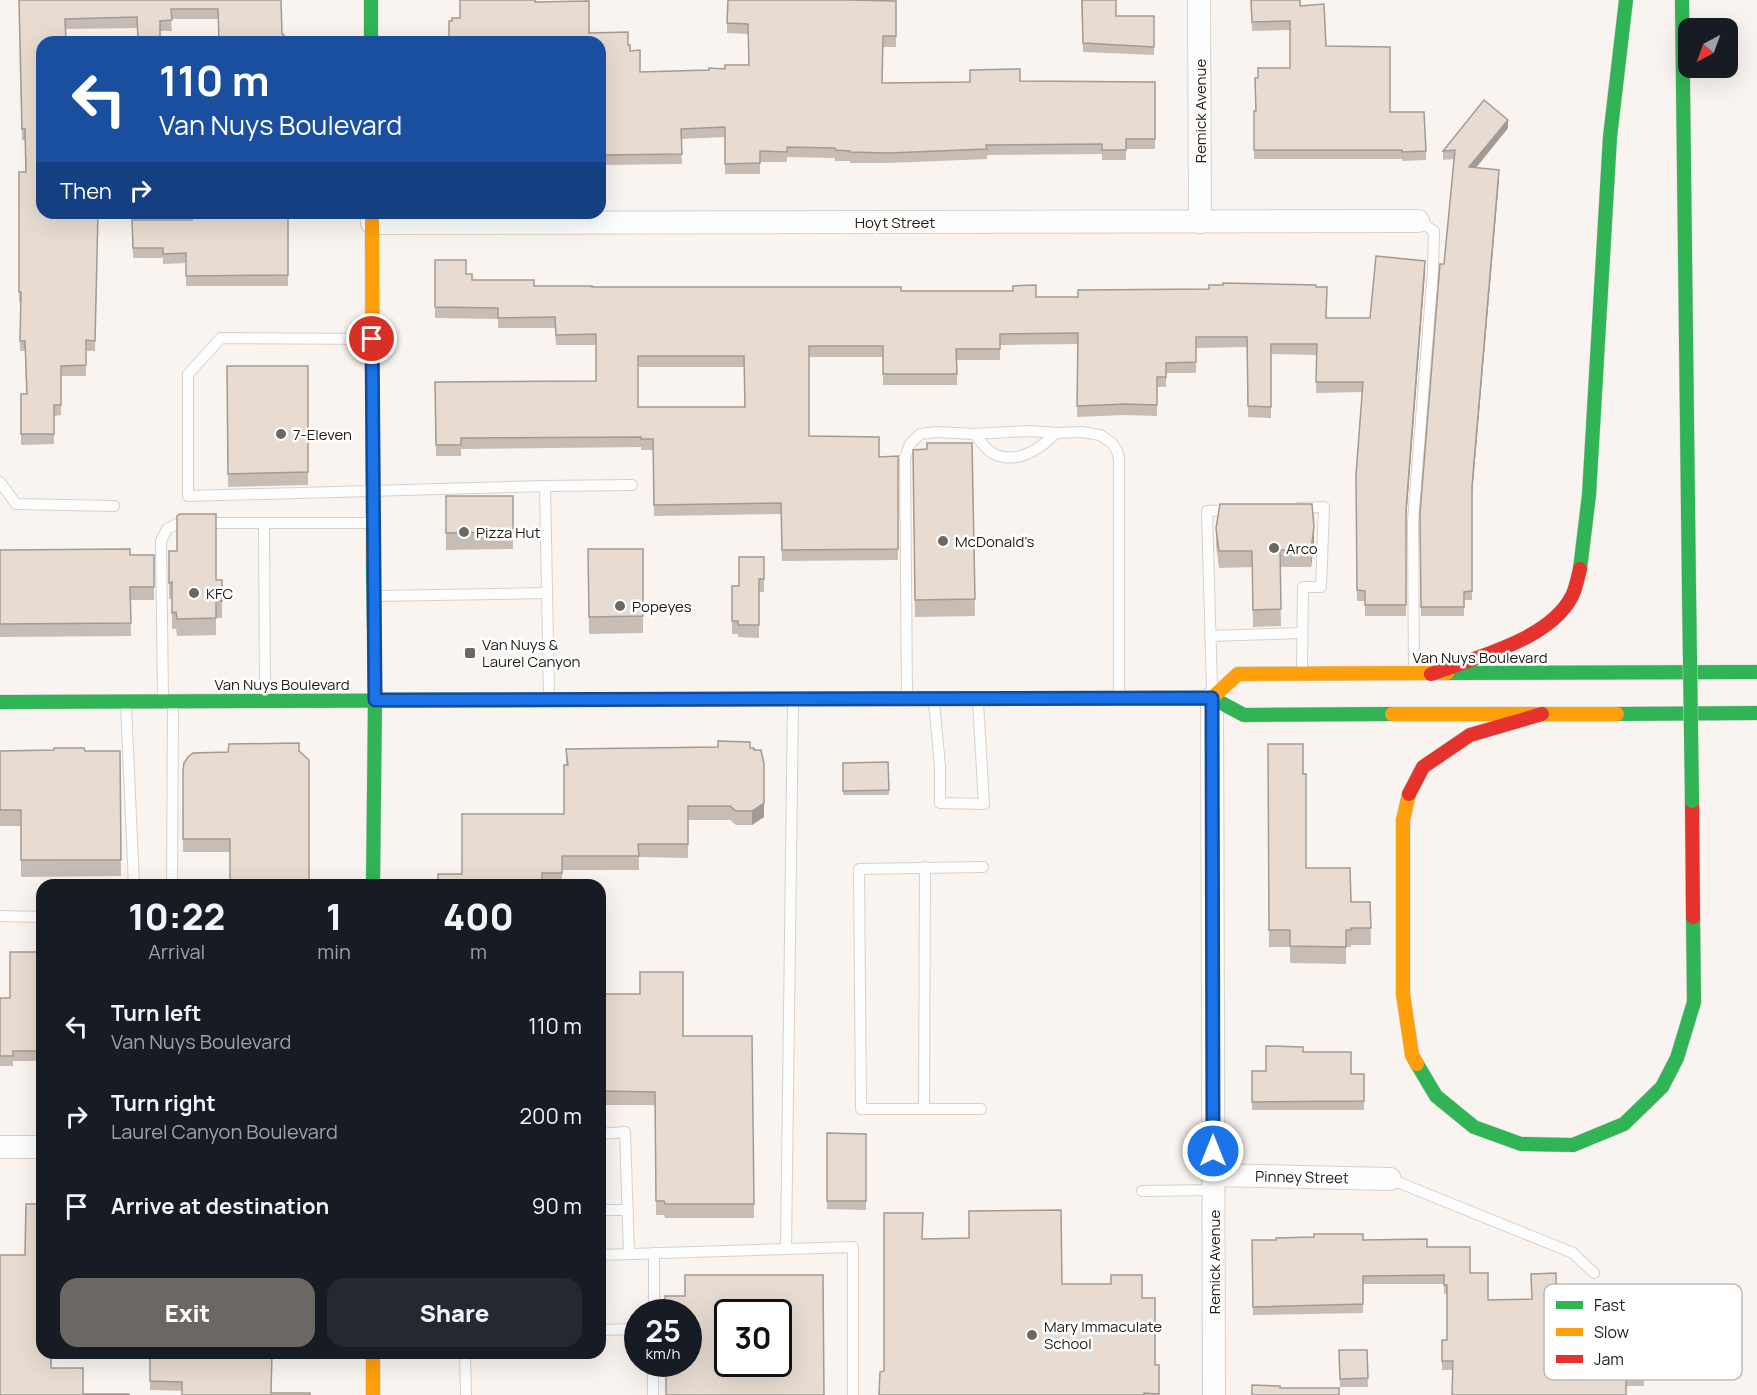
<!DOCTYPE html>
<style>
body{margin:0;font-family:Manrope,sans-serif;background:#242831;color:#f1f3f6;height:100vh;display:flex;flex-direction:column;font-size:22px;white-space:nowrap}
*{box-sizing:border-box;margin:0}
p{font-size:20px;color:#9ea1a6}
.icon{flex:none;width:33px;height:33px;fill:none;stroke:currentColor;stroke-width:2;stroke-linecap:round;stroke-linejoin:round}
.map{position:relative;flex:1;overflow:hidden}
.panel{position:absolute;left:36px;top:879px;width:570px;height:480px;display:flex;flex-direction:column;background:#171b24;border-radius:18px;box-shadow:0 6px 24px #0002}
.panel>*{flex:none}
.banner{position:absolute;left:36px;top:36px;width:570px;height:183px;border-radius:18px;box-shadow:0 6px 24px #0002;background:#1a4fa0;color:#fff;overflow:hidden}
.needle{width:39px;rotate:221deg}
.tools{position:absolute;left:1678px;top:18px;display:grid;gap:12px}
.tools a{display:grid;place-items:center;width:60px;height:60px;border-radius:12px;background:#171b24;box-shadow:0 6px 24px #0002;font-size:30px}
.speed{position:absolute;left:624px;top:1299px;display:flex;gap:12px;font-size:30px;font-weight:700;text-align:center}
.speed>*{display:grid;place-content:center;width:78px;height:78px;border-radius:50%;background:#171b24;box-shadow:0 6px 24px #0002;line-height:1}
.speed small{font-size:15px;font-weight:400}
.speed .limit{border:3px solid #111;border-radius:9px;background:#fff;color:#111}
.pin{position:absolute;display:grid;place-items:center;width:51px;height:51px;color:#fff;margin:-26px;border:3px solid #fff;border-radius:50%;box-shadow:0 2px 6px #0007}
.me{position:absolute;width:66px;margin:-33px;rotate:0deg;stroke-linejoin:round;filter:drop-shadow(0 0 4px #0008)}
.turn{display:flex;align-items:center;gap:21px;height:126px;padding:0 24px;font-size:27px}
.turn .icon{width:78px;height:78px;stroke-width:2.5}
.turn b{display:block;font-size:42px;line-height:51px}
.then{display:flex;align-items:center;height:57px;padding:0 24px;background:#0003;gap:12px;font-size:22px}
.eta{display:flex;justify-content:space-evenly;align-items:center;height:102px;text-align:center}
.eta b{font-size:36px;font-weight:800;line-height:42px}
.action{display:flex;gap:12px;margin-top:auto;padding:12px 24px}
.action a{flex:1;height:69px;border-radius:18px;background:#6b6763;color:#fff;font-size:24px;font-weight:800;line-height:69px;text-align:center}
.action a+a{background:#242831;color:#f1f3f6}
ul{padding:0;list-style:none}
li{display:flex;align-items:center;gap:18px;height:90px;padding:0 24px}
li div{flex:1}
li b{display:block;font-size:22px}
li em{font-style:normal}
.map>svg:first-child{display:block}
</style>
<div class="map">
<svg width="1757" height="1395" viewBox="0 0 1757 1395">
<rect width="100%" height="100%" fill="#f9f4ef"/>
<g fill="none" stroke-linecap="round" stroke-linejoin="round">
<defs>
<g id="lane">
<polyline points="368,339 221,338 188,374 188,496 545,486 549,696"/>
<path d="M974 434C980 440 986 450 994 454 1018 465 1040 449 1056 433"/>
<polyline points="0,482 16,504 114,506"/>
<polyline points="545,486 632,485"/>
<polyline points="1299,508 1324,507 1321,587 1303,587 1302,671"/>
<polyline points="264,523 265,697"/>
<polyline points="376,596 547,593"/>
<polyline points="1210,636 1302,633"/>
<polyline points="1414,671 1413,521 1433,269 1434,231 1418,221"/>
<polyline points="1212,689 1207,511 1233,510"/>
<polyline points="907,695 905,458 910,444 920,434 937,432 974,434 1029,431 1056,433 1082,432 1100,435 1112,443 1117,451 1119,459 1119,694"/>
<polyline points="163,698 161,541 167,529 179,523 370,523"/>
<polyline points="793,702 786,1249 853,1247 853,1395"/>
<polyline points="934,702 940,766 940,803 984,804 978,702"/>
<polyline points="126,705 134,885"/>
<polyline points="172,885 173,705"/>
<polyline points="0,916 42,917"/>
<polyline points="924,1109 925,867"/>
<polyline points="981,1109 861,1109 859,869 983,867"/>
<polyline points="600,1134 625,1132 629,1254"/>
<polyline points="1390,1179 1573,1253 1594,1273"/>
<polyline points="1142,1191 1214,1190"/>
<polyline points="600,1210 628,1210"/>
<polyline points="600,1255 786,1249"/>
<polyline points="654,1312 654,1253"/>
<polyline points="600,1330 638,1329"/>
<polyline points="465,1353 466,1395"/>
<polyline points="653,1395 653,1364"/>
</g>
<g id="street">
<polyline points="1199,0 1200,222"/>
<polyline points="372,223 1418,221"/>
<polyline points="1212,698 1214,1395"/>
<polyline points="0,1147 42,1147"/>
<polyline points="1213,1175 1390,1179"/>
</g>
<g id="fast">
<polyline points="371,0 371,42"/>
<polyline points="1682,0 1689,591"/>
<polyline points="1580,569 1589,495 1610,137 1626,0"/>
<polyline points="1447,673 1757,672"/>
<polyline points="782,699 1212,698 1244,715 1392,714"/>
<polyline points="0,702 553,700"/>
<polyline points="1617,714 1757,713"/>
<polyline points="373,885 375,700 373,561"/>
<polyline points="1417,1064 1436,1096 1474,1127 1521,1144 1573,1145 1624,1124 1662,1087 1677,1058 1694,1002 1693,917"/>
</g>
<g id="slow">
<polyline points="372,213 373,561"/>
<polyline points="1212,698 1238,674 1447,673"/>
<polyline points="553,700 782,699"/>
<polyline points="1392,714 1617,714"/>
<polyline points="1409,794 1403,820 1403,994 1412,1055 1417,1064"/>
<polyline points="373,1353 373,1395"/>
</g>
<g id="jam">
<path d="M1431 674C1474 658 1550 640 1572 596 1576 588 1578 577 1580 569"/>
<polyline points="1409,794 1423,767 1470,735 1542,714"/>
<polyline points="1692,801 1693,917"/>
</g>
</defs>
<use href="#lane" stroke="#d6d1cd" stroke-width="12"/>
<use href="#street" stroke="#d6d1cd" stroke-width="24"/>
<use href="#fast" stroke="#d4d2d0" stroke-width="15"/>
<use href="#slow" stroke="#d4d2d0" stroke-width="15"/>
<use href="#jam" stroke="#d4d2d0" stroke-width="15"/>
<use href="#lane" stroke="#fefdfd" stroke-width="10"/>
<use href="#street" stroke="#fefdfd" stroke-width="22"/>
<use href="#fast" stroke="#30b455" stroke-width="14"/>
<use href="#slow" stroke="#ff9f0a" stroke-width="14"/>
<use href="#jam" stroke="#e5322d" stroke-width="14"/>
<defs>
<polyline id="fast-bridge" points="1689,591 1692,801"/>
</defs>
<use href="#fast-bridge" stroke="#d4d2d0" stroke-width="15" stroke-linecap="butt"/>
<use href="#fast-bridge" stroke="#30b455" stroke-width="14"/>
</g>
<g fill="#c8bdb5" fill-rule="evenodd">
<polygon points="19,0 281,0 218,19 171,19 172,31 160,31 160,42 138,42 137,28 65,29 42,213 98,213 95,351 86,351 86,376 61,376 61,415 54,416 54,444 21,445 21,394 26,394 25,351 20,351 21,302 19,302 19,172 26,172 25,140 22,140"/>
<polygon points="1081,0 1116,16 1154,16 1154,55 1083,52"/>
<polygon points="1251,0 1300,6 1326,46 1390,112 1426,151 1426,160 1402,161 1402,159 1254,159 1254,111 1256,111 1258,78 1290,68 1290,30 1252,31"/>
<polygon points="850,1 896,1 896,47 883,47 882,83 1020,81 1155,82 1155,149 1126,149 1126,160 1102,160 1102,154 987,155 987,159 888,163 850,163 850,161 835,161 835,158 787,157 787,162 760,162 760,174 725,174 725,137 681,139 682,164 600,165 600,42 452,21 535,2 589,33 628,45 640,72 709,70 748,65 748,34 727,33 727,23"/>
<polygon points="1508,128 1476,168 1499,179 1472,494 1472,600 1464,600 1464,616 1421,616 1420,513 1454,159 1443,160 1443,151"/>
<polygon points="288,213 288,286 186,286 186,263 163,264 163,258 133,258 132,220 192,220"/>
<path d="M435 260 466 274 472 280 534 286 901 291 1036 297H1078L1209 289 1316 287 1326 318H1370L1425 272 1406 520V616H1365V601H1357L1356 475 1362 392 1316 393 1317 355 1271 354V418L1248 417 1247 347 1196 348V373H1166V387H1157V416L1125 415 1077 417 1078 344 1000 345V360H957V385H883V357H809V436L879 457 898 456V560L782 561 781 514 654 516 653 450H641V447L461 449V456H436L435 382 596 381V345H556L555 328H498V319L435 318ZM638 367H744V407H638Z"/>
<polygon points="227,366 308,366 308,485 228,487"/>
<polygon points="972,443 975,616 915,617 913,450 927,449"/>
<polygon points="446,496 513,496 513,549 446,550"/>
<polygon points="1216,528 1314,544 1311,567 1280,567 1281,626 1253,627 1252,567 1219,568 1216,545"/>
<polygon points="588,549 643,549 643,633 589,634"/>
<polygon points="0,550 130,555 154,555 154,600 130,600 131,636 0,637"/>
<polygon points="169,551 216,580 222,601 222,618 216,618 216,635 177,636 176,629 172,629 172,599 169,599"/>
<polygon points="764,557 764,592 759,592 759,638 738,637 738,634 732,634 732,586 739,586"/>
<polygon points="1268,744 1303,774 1306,868 1351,902 1370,902 1371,945 1351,945 1351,947 1346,947 1346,964 1290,963 1290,947 1269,947"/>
<polygon points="750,748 764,817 752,825 736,825 730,820 688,820 688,858 639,857 639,870 562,870 562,885 438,885 462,874 564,814 566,765 566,749"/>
<polygon points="0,751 120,751 121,876 21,877 21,826 0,826"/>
<polygon points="888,762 889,795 843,795 843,763"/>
<polygon points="183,770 309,885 230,852 183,852"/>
<polygon points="38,987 42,987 42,1061 13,1061 13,1066 0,1066 0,998 10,998"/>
<polygon points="600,994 683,1036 752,1036 754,1218 665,1218 664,1215 656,1215 655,1105 600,1105"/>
<polygon points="1303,1052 1351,1074 1364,1074 1364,1110 1252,1110 1252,1071 1266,1071"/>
<polygon points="827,1133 866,1134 866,1210 827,1209"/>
<polygon points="1252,1240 1363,1240 1427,1247 1470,1273 1488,1300 1532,1299 1556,1286 1620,1298 1635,1316 1643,1316 1644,1386 1626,1386 1453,1370 1442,1370 1442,1340 1447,1340 1447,1294 1444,1294 1444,1284 1363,1284 1363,1313 1253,1315"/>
<polygon points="1062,1284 1142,1298 1155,1365 1159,1365 1159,1395 879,1395 884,1371"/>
<polygon points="1339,1350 1367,1350 1368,1387 1340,1387"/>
<polygon points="150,1353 271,1393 150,1390"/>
</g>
<g fill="#a29a93">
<polygon points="1508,120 1508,128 1469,176 1469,167"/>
<polygon points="1499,170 1499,179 1472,495 1472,486"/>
<polygon points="1425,261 1425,272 1406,520 1406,510"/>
<polygon points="1314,527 1314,544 1311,567 1311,550"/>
<polygon points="764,803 764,817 752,825 752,811"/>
</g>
<g fill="#e8dcd2" stroke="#a29a93" stroke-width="1.5" fill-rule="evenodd">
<polygon points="19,0 281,0 282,34 284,35 284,42 219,42 218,9 171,9 172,20 160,21 160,37 138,39 137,17 65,19 66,42 42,42 42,213 98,213 95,341 86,340 86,365 61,366 61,405 54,405 54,434 21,434 21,394 27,394 25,341 20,341 21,292 19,292 19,172 26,172 25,129 22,129"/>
<polygon points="460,0 535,0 535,2 589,1 589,33 628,32 628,45 630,45 630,51 640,50 640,72 709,70 709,68 725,69 725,65 749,65 748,24 727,23 728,0 850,0 896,1 896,36 883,36 882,83 970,82 970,70 1020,69 1020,81 1155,82 1155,139 1126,139 1126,150 1102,150 1102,144 986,145 987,149 888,153 850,152 850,151 835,150 835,148 787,147 787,152 760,151 760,163 725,164 725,127 681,129 682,154 600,155 600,42 449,42 449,21 452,21 452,18 460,18"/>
<polygon points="1082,0 1116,0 1116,16 1154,16 1154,47 1083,43"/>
<polygon points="1251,0 1300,0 1300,6 1324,4 1326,46 1390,47 1390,112 1424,112 1426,151 1402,152 1402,150 1254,150 1254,111 1256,111 1255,78 1258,78 1258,68 1290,68 1290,21 1252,22"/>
<polygon points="1484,100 1508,120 1469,167 1499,170 1472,486 1472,591 1464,592 1464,607 1421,607 1420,513 1440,264 1444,264 1455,150 1443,151"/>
<polygon points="192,213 288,213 288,275 186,276 186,253 163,254 163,248 133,248 132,220 192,220"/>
<path d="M1376 256 1425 261 1406 510V605H1365V591L1357 590 1356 475 1363 382H1316L1317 344H1271V407L1248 406 1247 337H1196V362L1166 363V377H1157V405L1125 404 1077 406 1078 333 1000 334V349H956L957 374H883V346H809V436L879 437V457L898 456V549L782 550 781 503 654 505 653 439H641V437L461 438V445H436L435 382 596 381V334L556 335 555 317 498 318V308L435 307V260H466V274H472V280H534V286H592V287H901V291H1013V286L1036 285V297H1078V290L1209 289V285H1223V283L1316 285V287H1327L1326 318H1370ZM638 356H744L745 407H638Z"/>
<polygon points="227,366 308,366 308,472 228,474"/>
<polygon points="927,443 972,443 975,599 915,600 913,450 927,449"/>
<polygon points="446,496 513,496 513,532 446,533"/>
<polygon points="1220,504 1312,504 1314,527 1311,550 1280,550 1281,609 1253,610 1252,551 1219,551 1216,528"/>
<polygon points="180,514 216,514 216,580 222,580 222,601 216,601 216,618 177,619 176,612 172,613 172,582 169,583 169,551 177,551 177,516"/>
<polygon points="130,549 130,555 154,555 154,587 130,587 131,623 0,624 0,550"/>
<polygon points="588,549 643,549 643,616 589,617"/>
<polygon points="739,557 764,557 764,579 759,579 759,625 738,625 738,621 732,621 732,586 739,586"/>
<polygon points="718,741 750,742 750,748 754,748 754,750 761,750 764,764 764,803 752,811 736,811 730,806 688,806 688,844 638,844 639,856 562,856 562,873 542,873 542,885 438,885 438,874 462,874 462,814 564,814 564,765 568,765 566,749 718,747"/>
<polygon points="299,743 299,751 309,760 309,882 306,885 230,885 230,839 183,839 183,770 184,763 188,757 193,753 228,752 229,744"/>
<polygon points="1268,744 1303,744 1303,774 1306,774 1306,868 1350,868 1351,902 1370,902 1371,928 1351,928 1351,930 1346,930 1346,947 1290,946 1290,930 1269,930"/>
<polygon points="54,748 84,748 85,751 120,751 121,860 21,860 21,810 0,810 0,751 54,750"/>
<polygon points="888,762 889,790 843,791 843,763"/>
<polygon points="10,952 38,952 38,987 42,987 42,1051 13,1051 13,1056 0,1056 0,998 10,998"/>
<polygon points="640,972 683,972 683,1036 752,1036 754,1204 665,1204 664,1201 656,1201 655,1092 600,1091 600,994 640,994"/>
<polygon points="1266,1046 1303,1047 1303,1052 1351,1052 1351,1074 1364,1074 1364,1101 1252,1102 1252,1071 1266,1071"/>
<polygon points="827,1133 866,1134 866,1201 827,1201"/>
<polygon points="26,1204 42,1204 42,1353 51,1353 51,1368 83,1368 83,1394 129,1394 129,1395 0,1395 0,1255 25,1255"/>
<polygon points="1061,1210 1062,1284 1111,1284 1111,1275 1142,1275 1142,1298 1155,1298 1155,1365 1159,1365 1159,1394 1144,1393 1144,1395 879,1395 880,1372 884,1371 884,1213 923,1213 922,1239 969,1238 969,1211"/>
<polygon points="1314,1234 1363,1234 1363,1240 1427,1239 1427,1247 1470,1247 1470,1273 1488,1273 1488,1300 1532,1299 1531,1274 1556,1273 1556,1286 1588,1286 1600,1294 1620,1294 1620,1298 1635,1298 1635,1316 1643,1316 1644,1377 1626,1377 1626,1395 1452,1395 1453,1361 1442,1361 1442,1340 1447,1340 1447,1285 1444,1285 1444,1275 1363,1276 1363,1304 1253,1307 1252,1240 1276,1240 1276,1238 1314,1237"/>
<path d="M685 1275H823L824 1395H666V1364H688V1312H665V1296H685ZM728 1312H778V1364H728Z"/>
<polygon points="1339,1350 1367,1350 1368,1378 1340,1379"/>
<polygon points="150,1353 272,1353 271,1393 310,1393 310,1395 182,1395 182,1382 150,1381"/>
<polygon points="1252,1385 1280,1386 1280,1388 1339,1388 1339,1395 1252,1395"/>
</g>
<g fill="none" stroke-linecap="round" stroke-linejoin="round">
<defs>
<polyline id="route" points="372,339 375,700 1212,698 1213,1151"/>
</defs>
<use href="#route" stroke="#114b97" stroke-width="15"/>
<use href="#route" stroke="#1a73e8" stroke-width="10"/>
</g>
<g fill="#6b6763" stroke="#fff" stroke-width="2">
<circle cx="281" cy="434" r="6"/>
<circle cx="464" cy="532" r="6"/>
<circle cx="943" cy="541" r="6"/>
<circle cx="1274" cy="548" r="6"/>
<circle cx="194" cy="593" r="6"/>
<circle cx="620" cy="606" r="6"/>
<rect x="464" y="647" width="12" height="12" rx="3"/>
<circle cx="1032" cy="1335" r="6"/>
</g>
<g text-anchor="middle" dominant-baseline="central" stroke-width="5" stroke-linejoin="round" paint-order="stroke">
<g font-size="15" fill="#1f1b17" stroke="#fff">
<text transform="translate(1200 111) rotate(-90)">Remick Avenue</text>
<text x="895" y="222">Hoyt Street</text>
<text x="1480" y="657">Van Nuys Boulevard</text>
<text x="282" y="684">Van Nuys Boulevard</text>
<text transform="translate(1302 1177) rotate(1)">Pinney Street</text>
<text transform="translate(1214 1262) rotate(-90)">Remick Avenue</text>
</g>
<g font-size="15" fill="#1f1b17" stroke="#fff" text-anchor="start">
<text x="293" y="434">7-Eleven</text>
<text x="476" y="532">Pizza Hut</text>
<text x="955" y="541">McDonald's</text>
<text x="1286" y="548">Arco</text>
<text x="206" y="593">KFC</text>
<text x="632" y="606">Popeyes</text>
<text x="482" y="644">Van Nuys &amp;<tspan x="482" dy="17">Laurel Canyon</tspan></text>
<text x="1044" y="1326">Mary Immaculate<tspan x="1044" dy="17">School</tspan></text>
</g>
</g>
<rect x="1544" y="1284" width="198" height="96" rx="9" fill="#fff" stroke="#bcbbb9" stroke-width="1.5"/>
<rect x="1556" y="1301" width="27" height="8" fill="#30b455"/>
<rect x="1556" y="1328" width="27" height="8" fill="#ff9f0a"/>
<rect x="1556" y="1355" width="27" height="8" fill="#e5322d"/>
<g font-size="16" fill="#1f1b17">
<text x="1594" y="1311">Fast</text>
<text x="1594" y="1338">Slow</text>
<text x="1594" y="1365">Jam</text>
</g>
</svg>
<div class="tools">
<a><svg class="needle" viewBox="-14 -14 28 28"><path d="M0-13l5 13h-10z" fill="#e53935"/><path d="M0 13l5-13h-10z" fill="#9ea1a6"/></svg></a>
</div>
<div class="speed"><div>25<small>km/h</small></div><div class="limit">30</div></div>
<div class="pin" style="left:372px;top:339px;background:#d93025"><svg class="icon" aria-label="arrive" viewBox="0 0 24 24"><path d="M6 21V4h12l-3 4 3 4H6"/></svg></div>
<svg class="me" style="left:1213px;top:1151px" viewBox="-20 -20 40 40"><circle r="17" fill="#1a73e8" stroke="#fff" stroke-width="3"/><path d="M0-11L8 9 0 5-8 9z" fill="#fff"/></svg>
<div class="banner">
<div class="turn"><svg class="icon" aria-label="left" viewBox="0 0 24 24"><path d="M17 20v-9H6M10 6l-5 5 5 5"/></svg><div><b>110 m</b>Van Nuys Boulevard</div></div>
<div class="then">Then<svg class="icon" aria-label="right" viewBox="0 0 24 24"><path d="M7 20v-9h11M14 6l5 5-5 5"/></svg></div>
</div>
<section class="panel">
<div class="eta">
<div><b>10:22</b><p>Arrival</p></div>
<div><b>1</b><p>min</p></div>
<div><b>400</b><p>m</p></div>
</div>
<ul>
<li><svg class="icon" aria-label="left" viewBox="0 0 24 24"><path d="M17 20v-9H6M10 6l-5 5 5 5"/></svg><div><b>Turn left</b><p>Van Nuys Boulevard</p></div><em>110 m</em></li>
<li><svg class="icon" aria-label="right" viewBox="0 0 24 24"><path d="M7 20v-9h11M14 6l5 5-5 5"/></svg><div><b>Turn right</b><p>Laurel Canyon Boulevard</p></div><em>200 m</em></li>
<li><svg class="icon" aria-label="arrive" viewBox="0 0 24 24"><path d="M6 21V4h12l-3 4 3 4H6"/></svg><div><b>Arrive at destination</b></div><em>90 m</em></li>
</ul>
<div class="action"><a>Exit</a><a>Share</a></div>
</section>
</div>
